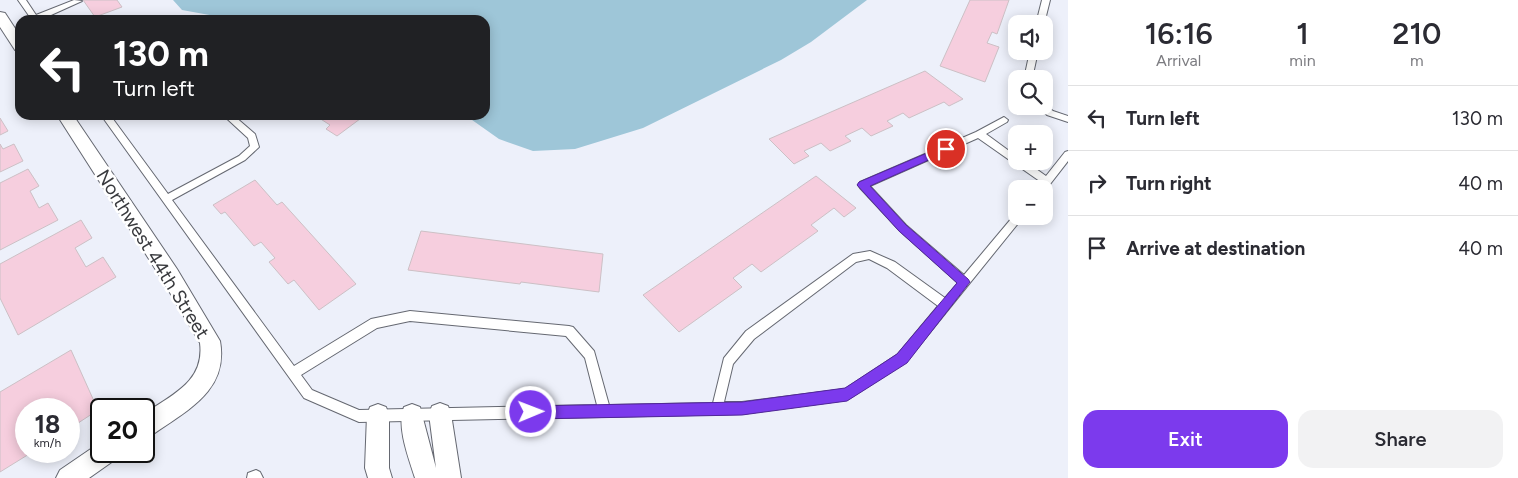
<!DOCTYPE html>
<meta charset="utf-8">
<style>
body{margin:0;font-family:Figtree,sans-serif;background:#f2f2f3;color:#2b2b33;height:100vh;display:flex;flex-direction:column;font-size:19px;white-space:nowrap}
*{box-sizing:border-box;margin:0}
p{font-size:16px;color:#7c7c81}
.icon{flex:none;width:28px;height:28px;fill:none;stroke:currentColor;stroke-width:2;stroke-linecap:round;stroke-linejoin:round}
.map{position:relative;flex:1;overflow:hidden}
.panel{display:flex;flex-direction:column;background:#fff;width:450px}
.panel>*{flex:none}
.top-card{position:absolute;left:15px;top:15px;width:475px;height:105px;border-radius:15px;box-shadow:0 2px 12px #0003;background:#202124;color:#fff;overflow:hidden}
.fabs{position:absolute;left:1008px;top:15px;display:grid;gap:10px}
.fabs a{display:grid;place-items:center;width:45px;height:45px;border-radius:10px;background:#fff;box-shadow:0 2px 12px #0003;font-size:25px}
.speed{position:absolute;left:15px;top:398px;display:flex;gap:10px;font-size:25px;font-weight:700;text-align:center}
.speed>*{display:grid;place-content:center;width:65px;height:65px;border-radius:50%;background:#fff;box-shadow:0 2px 12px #0003;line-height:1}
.speed small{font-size:12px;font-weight:400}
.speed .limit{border:2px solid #111;border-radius:8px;background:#fff;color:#111}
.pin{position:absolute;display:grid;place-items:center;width:42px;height:42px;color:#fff;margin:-21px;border:2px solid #fff;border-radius:50%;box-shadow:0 1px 5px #0007}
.me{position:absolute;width:55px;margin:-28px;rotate:89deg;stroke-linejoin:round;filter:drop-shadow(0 0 4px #0008)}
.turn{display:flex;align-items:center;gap:18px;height:105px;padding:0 15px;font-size:22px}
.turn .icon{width:65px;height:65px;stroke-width:2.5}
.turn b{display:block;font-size:35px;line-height:42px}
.eta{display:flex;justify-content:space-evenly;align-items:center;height:85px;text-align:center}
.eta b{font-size:30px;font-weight:600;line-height:35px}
.action{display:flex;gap:10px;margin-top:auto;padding:10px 15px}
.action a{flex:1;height:58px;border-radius:15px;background:#7c3aed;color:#fff;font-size:20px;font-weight:600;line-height:58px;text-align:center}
.action a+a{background:#f2f2f3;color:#2b2b33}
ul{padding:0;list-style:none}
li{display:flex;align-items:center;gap:15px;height:65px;padding:0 15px;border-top:1px solid #e1e1e2}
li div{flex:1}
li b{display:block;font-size:19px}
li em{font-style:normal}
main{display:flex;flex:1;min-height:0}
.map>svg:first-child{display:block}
</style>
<main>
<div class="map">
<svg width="1068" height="478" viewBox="0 0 1068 478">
<rect width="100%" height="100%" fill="#edf0fa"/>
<polygon fill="#9ec6d8" points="173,0 867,0 811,42 781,60 643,128 575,149 533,151 499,139 465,115 485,115 485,20 226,18 182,10"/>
<g fill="#f6cede" stroke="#ccc0c5">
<polygon points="83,0 117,0 122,7 95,17"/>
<polygon points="970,0 1009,0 997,34 992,32 987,43 999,47 985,82 940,66"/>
<polygon points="925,71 963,99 949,106 944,102 909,118 903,113 887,121 893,126 871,136 862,128 845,136 851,141 830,151 821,143 804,151 809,156 794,164 769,139"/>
<polygon points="304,115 363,115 364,116 337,136 326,129 330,125 316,116 311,119"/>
<polygon points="0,118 8,131 0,135"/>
<polygon points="0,144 3,149 14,144 23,161 0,172"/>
<polygon points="28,169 39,186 30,191 39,208 48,203 58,220 0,250 0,183"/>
<polygon points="816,176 856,208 844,217 834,208 811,225 818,231 761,272 752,264 733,278 742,287 679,332 643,295"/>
<polygon points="255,180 277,205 282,202 356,284 319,310 294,280 288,284 269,262 275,258 261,242 254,246 225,212 221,214 213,205"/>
<polygon points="81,220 92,238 75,248 86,267 103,257 116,277 18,335 0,298 0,264"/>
<polygon points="421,231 603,254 599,292 521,282 520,284 408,270"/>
<polygon points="71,350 98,410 69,429 69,409 26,409 26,451 34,451 0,472 0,392"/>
</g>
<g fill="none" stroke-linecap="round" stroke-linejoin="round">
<defs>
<g id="lane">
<polygon points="18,0 26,0 36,15 74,0 82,1 40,20 32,20"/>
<polygon points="1042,0 1050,0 1044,24 1036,24"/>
<polygon points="1030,51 1038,51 1032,79 1024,79"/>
<polygon points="1044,104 1053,111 1068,116 1068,122 1047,115 1038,106 1044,106"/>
<path d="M101 115H110L168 194 239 156 250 146 248 138 223 115H233L255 134 259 147 245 160 172 200 294 366 371 319 410 311 569 326 573 327 594 351 609 405 713 403 724 358 746 331 853 254 870 251 895 262 945 298 958 283 900 231 860 188 858 185 860 182 976 132 1004 117 1008 120 1007 122 986 134 1016 156V161H1025L1046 176 1065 152 1068 151V161L1044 192V189H1036L1041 182 978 138 870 186 906 225 964 275 1016 213V216H1024L906 362 847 400 742 414 359 422 304 398ZM869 259 887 268 938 306 898 354 845 389 742 402H724L733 364 754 339 856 262ZM410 321 566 336 585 358 597 405 359 410 312 390 301 375 377 328Z"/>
<polygon points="256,470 260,472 263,478 247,478 248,473"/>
</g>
<g id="street">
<polygon points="0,12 5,13 20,36 20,52 15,50 0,27"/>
<path d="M57 115H73L177 269 220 341C229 391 187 410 152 435L144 438V414C171 395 205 382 200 343L163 281Z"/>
<path d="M440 403 448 406 451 414 461 478H415C409 459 396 426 404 407L412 404 420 407 436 468 429 414 432 406Z"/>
<polygon points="378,404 386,407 389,415 389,468 392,478 368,478 365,468 367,415 370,407"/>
<polygon points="101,442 101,451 120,451 116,459 89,478 56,478 60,470"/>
</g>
</defs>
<use href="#lane" stroke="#656871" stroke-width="2"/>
<use href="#street" stroke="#656871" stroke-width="2"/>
<use href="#lane" fill="#fff" fill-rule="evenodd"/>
<use href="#street" fill="#fff" fill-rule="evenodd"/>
</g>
<polygon fill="#7c3aed" stroke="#51269a" points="946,145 951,149 949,151 870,186 906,225 968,279 970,282 907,363 847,401 742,415 531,419 527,417 525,412 527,408 531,406 742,402 845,388 897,354 957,283 899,231 857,185 859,182"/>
<g text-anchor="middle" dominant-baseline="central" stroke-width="5" stroke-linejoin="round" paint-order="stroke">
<g font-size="19" fill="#393a3e" stroke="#fff">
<text transform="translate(153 254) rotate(58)">Northwest 44th Street</text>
</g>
</g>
</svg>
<div class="fabs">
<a><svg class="icon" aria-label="sound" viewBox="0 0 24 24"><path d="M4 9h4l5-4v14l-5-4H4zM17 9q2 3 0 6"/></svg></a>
<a><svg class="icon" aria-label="search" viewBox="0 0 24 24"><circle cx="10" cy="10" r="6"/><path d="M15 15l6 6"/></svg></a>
<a>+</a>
<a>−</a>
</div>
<div class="speed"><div>18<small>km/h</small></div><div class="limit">20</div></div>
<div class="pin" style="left:946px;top:149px;background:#d93025"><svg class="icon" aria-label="arrive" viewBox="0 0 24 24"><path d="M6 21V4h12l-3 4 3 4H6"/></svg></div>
<svg class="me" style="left:531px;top:412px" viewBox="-20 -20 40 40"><circle r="17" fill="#7c3aed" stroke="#fff" stroke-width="3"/><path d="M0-11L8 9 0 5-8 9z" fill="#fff"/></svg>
<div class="top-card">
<div class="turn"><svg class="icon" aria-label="left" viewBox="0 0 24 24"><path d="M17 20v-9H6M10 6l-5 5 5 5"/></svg><div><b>130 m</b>Turn left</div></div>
</div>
</div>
<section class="panel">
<div class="eta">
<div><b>16:16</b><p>Arrival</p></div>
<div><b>1</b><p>min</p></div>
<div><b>210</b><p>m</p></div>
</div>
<ul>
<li><svg class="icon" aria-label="left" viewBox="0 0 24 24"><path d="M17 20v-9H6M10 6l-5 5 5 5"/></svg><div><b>Turn left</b></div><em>130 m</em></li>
<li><svg class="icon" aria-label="right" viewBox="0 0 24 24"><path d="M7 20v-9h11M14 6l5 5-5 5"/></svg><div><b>Turn right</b></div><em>40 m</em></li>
<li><svg class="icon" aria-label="arrive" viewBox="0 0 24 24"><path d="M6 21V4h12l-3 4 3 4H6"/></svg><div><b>Arrive at destination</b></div><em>40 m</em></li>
</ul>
<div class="action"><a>Exit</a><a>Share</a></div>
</section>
</main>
